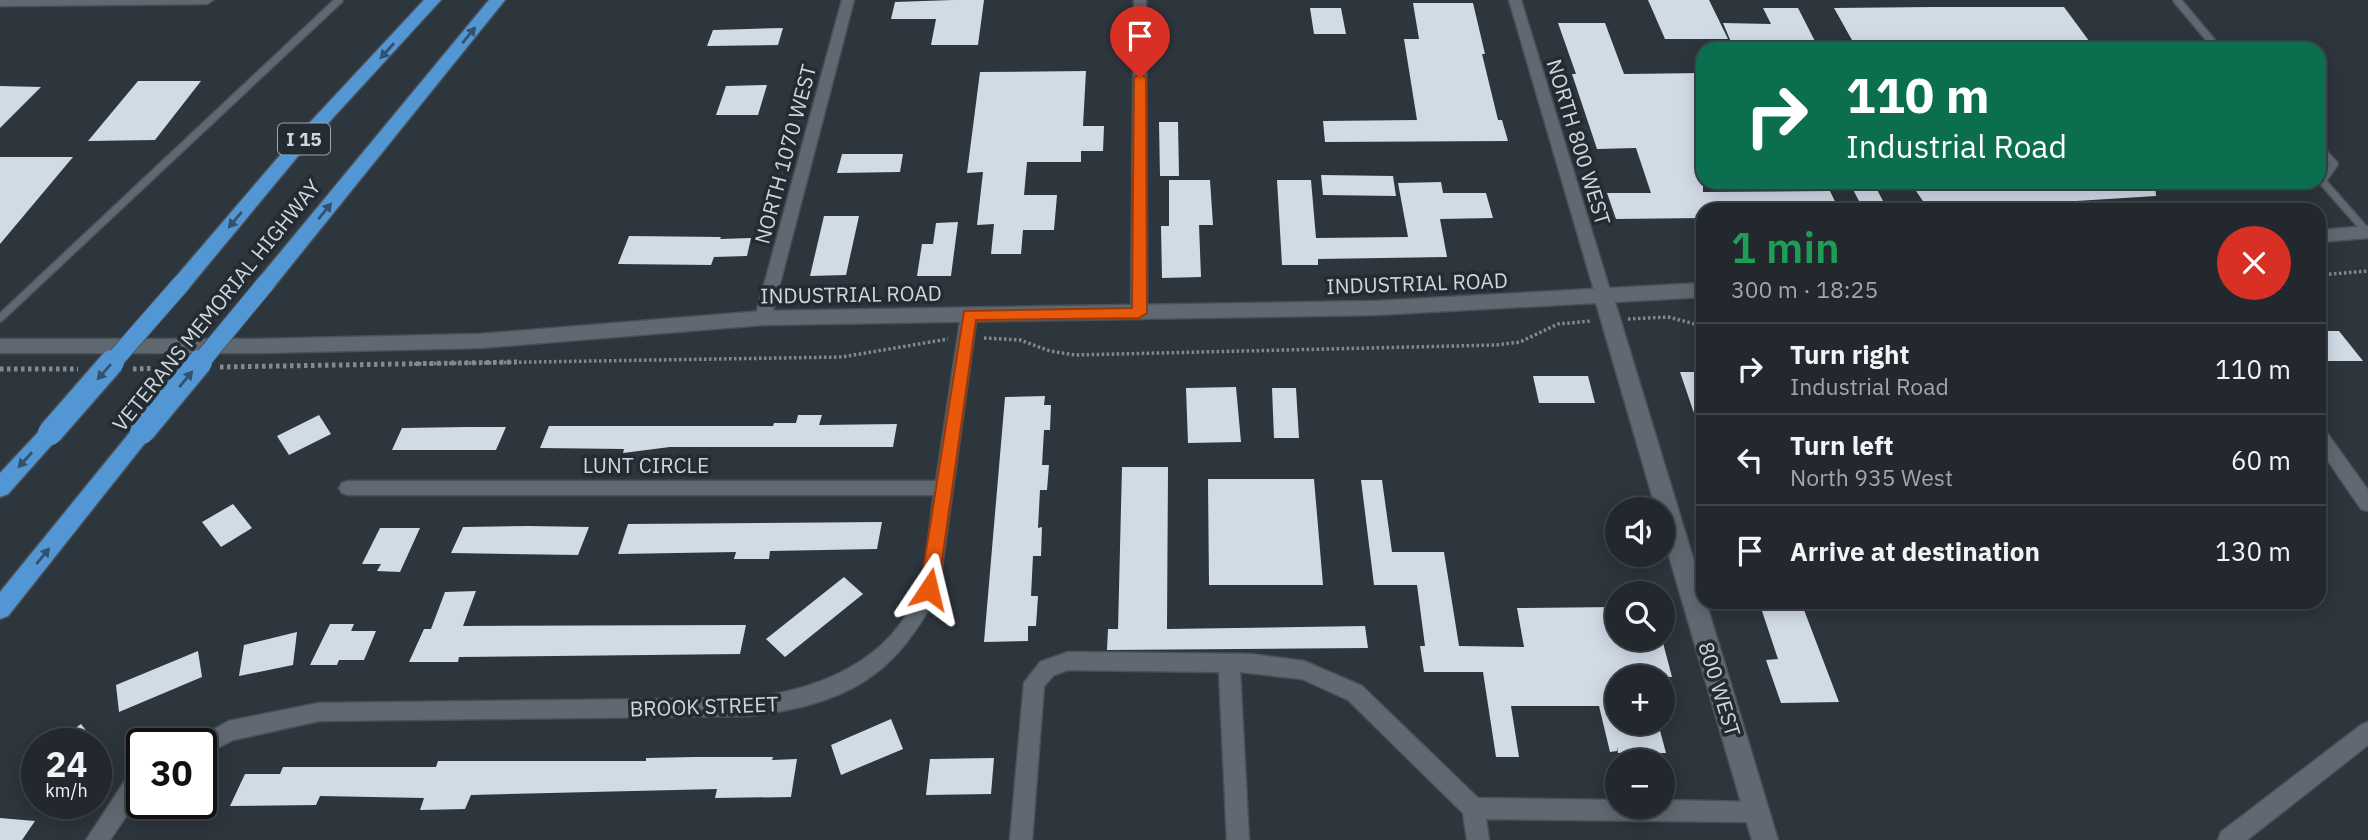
<!DOCTYPE html>
<meta charset="utf-8">
<style>
body{margin:0;font-family:"IBM Plex Sans",sans-serif;background:#2a3036;color:#f1f3f6;height:100vh;display:flex;flex-direction:column;font-size:26px;white-space:nowrap}
*{box-sizing:border-box;margin:0}
p{font-size:23px;color:#a2a6aa}
.icon{flex:none;width:38px;height:38px;fill:none;stroke:currentColor;stroke-width:2;stroke-linecap:round;stroke-linejoin:round}
.map{position:relative;flex:1;overflow:hidden}
.details{position:absolute;left:1696px;top:203px;width:630px;height:406px;display:flex;flex-direction:column;background:#22282e;border-radius:21px;box-shadow:0 4px 18px #0003,0 0 0 2px #3f444a}
.details>*{flex:none}
.top-card{position:absolute;left:1696px;top:42px;width:630px;height:147px;border-radius:21px;box-shadow:0 4px 18px #0003,0 0 0 2px #3f444a;background:#0b6e4f;color:#fff;overflow:hidden}
.controls{position:absolute;left:1605px;top:497px;display:grid;gap:14px}
.controls a{display:grid;place-items:center;width:70px;height:70px;border-radius:50%;background:#22282e;box-shadow:0 4px 18px #0003,0 0 0 2px #3f444a;font-size:35px}
.speed{position:absolute;left:21px;top:728px;display:flex;gap:14px;font-size:35px;font-weight:700;text-align:center}
.speed>*{display:grid;place-content:center;width:91px;height:91px;border-radius:50%;background:#22282e;box-shadow:0 4px 18px #0003,0 0 0 2px #3f444a;line-height:1}
.speed small{font-size:18px;font-weight:400}
.speed .limit{border:4px solid #111;border-radius:10px;background:#fff;color:#111}
.pin{position:absolute;display:grid;place-items:center;width:60px;height:60px;color:#fff;margin:-72px -30px;border-radius:50% 50% 50% 0;rotate:-45deg;box-shadow:0 0 7px #0007}
.pin .icon{rotate:45deg}
.me{position:absolute;width:77px;margin:-38px;rotate:10deg;stroke-linejoin:round;filter:drop-shadow(0 0 5px #0008)}
.turn{display:flex;align-items:center;gap:24px;height:147px;padding:0 35px;font-size:32px}
.turn .icon{width:91px;height:91px;stroke-width:2.5}
.turn b{display:block;font-size:49px;line-height:60px}
.round{display:grid;place-items:center;flex:none;width:74px;height:74px;border-radius:37px;background:#2a3036}
.summary{display:flex;align-items:center;justify-content:space-between;height:119px;padding:0 35px}
h1{font-size:42px;font-weight:600;line-height:52px;color:#1e9e55}
ul{padding:0;list-style:none}
li{display:flex;align-items:center;gap:21px;height:91px;padding:0 35px;border-top:2px solid #3f444a}
li div{flex:1}
li b{display:block;font-size:26px}
li em{font-style:normal}
.map>svg:first-child{display:block}
</style>
<div class="map">
<svg width="2368" height="840" viewBox="0 0 2368 840">
<rect width="100%" height="100%" fill="#2d353d"/>
<g fill="#d1dbe6">
<polygon points="953,0 984,0 978,45 931,45 936,19 891,19 895,2"/>
<polygon points="1648,0 1709,0 1728,39 1665,39"/>
<polygon points="1413,3 1473,3 1485,54 1482,54 1498,120 1502,120 1508,141 1325,142 1323,121 1417,120 1404,39 1419,39"/>
<polygon points="1932,7 2064,7 2095,49 1857,49 1834,8"/>
<polygon points="1310,8 1341,8 1346,34 1314,34"/>
<polygon points="1763,8 1798,8 1819,49 1734,49 1723,23 1771,24"/>
<polygon points="1558,23 1605,23 1624,74 1703,73 1703,192 1830,191 1839,210 1703,210 1703,218 1616,219 1607,193 1651,193 1636,148 1597,149 1572,74 1576,74"/>
<polygon points="783,28 778,45 707,46 713,30"/>
<polygon points="1086,71 1083,126 1104,126 1103,151 1081,151 1081,162 1027,162 1024,195 1057,195 1054,230 1023,230 1021,254 991,254 994,224 977,225 983,172 967,173 980,72"/>
<polygon points="138,81 201,81 155,140 88,141"/>
<polygon points="767,85 758,115 716,115 726,86"/>
<polygon points="0,86 41,87 0,128"/>
<polygon points="1159,122 1178,122 1179,176 1160,176"/>
<polygon points="842,154 903,154 900,172 837,173"/>
<polygon points="0,157 73,157 0,244"/>
<polygon points="1321,175 1393,176 1396,196 1323,195"/>
<polygon points="1169,180 1210,180 1213,225 1199,225 1201,277 1162,278 1161,226 1169,226"/>
<polygon points="1277,180 1311,180 1316,238 1408,237 1398,183 1441,182 1443,193 1486,193 1493,218 1440,219 1447,257 1318,259 1318,265 1282,265"/>
<polygon points="1849,182 1873,182 1883,201 1859,201"/>
<polygon points="1961,182 2155,182 2156,196 1929,210 1912,185"/>
<polygon points="824,216 859,216 846,275 810,276"/>
<polygon points="958,222 951,276 917,276 922,244 933,244 936,223"/>
<polygon points="629,236 721,237 720,239 751,238 747,256 714,257 711,265 618,264"/>
<polygon points="2319,331 2339,331 2363,361 2319,361"/>
<polygon points="1680,372 1703,372 1703,431 1700,431"/>
<polygon points="1533,376 1588,376 1595,403 1539,403"/>
<polygon points="1236,387 1241,442 1188,443 1186,388"/>
<polygon points="1272,388 1296,388 1299,438 1274,438"/>
<polygon points="1045,396 1044,405 1051,405 1050,430 1044,430 1042,465 1049,465 1047,490 1040,490 1038,528 1042,527 1041,556 1033,556 1031,596 1038,596 1036,626 1028,626 1028,641 984,642 1005,397"/>
<polygon points="319,415 331,434 289,455 277,436"/>
<polygon points="798,415 822,415 819,425 897,424 893,447 670,447 623,453 624,449 540,448 549,426 773,426 774,423 796,423"/>
<polygon points="466,427 506,427 496,450 392,450 402,428"/>
<polygon points="1122,467 1168,467 1167,629 1365,626 1368,648 1107,650 1108,629 1118,629"/>
<polygon points="1208,479 1314,479 1323,585 1209,585"/>
<polygon points="1361,480 1382,480 1392,552 1444,552 1459,646 1524,647 1517,608 1617,607 1617,639 1662,639 1672,677 1617,677 1617,723 1658,723 1666,753 1618,753 1617,747 1617,751 1610,752 1599,706 1511,706 1519,757 1496,757 1483,672 1424,672 1420,646 1425,646 1417,585 1374,585"/>
<polygon points="233,504 252,528 221,547 202,522"/>
<polygon points="882,522 877,549 770,551 769,559 734,559 736,552 618,554 628,524"/>
<polygon points="463,527 529,526 589,527 578,555 451,553"/>
<polygon points="380,528 420,528 400,572 377,571 381,564 362,564"/>
<polygon points="844,577 863,594 785,657 766,639"/>
<polygon points="476,591 463,626 746,625 740,654 459,657 458,662 409,662 424,629 431,629 445,592"/>
<polygon points="1759,602 1801,602 1839,702 1781,703 1766,660 1778,659"/>
<polygon points="330,624 354,624 351,631 376,631 364,660 339,660 337,665 310,665"/>
<polygon points="297,632 293,665 239,676 244,645"/>
<polygon points="198,651 202,677 119,712 116,685"/>
<polygon points="891,719 903,749 841,775 831,745"/>
<polygon points="81,724 97,744 52,744"/>
<polygon points="695,757 773,757 772,760 797,759 791,797 715,798 717,789 471,795 465,809 420,810 424,798 320,796 316,805 230,806 245,774 280,774 283,767 436,767 438,761 646,761 646,758"/>
<polygon points="994,758 991,794 926,795 930,759"/>
<polygon points="0,818 35,821 22,840 0,840"/>
</g>
<g fill="none" stroke-linecap="round" stroke-linejoin="round">
<defs>
<g id="lane">
<polyline points="2177,0 2218,49"/>
<polyline points="2319,148 2334,164 2322,181 2367,232"/>
<polyline points="0,318 339,0"/>
</g>
<g id="street">
<polygon points="0,0 213,0 207,4 0,6"/>
<polygon points="842,0 854,0 771,318 763,324 755,318"/>
<polygon points="1134,0 1146,0 1147,313 1139,319 1131,313"/>
<polygon points="1509,0 1521,0 1612,297 1610,301 1598,301 1596,297"/>
<path d="M969 309 977 315 939 589C897 678 843 705 748 716L319 721 233 740 201 757V744H192L194 740 229 721 319 703 748 698C818 690 890 662 918 592 928 568 929 522 934 495H348L342 493 339 488 342 483 348 481H936L961 315Z"/>
<polygon points="2319,428 2325,430 2368,490 2368,511 2361,509 2319,448"/>
<polygon points="1068,652 1251,654 1304,661 1362,686 1478,798 1617,800 1617,807 1662,807 1662,800 1756,802 1764,805 1767,812 1764,819 1756,822 1486,819 1489,840 1467,840 1463,813 1348,700 1302,679 1240,672 1249,840 1227,840 1219,672 1068,670 1054,675 1044,686 1032,840 1010,840 1024,683 1040,662"/>
<polygon points="2368,722 2368,745 2247,840 2218,840 2221,832 2361,725"/>
<polygon points="142,771 142,793 110,840 86,840 126,779"/>
</g>
<g id="secondary">
<polygon points="2368,226 2368,238 2319,242 2319,230"/>
<polygon points="1703,283 1703,297 1615,302 1703,591 1703,602 1706,602 1778,840 1752,840 1662,532 1662,509 1656,509 1596,303 1375,315 763,325 479,348 260,353 0,353 0,339 260,339 479,334 763,311 1375,301"/>
</g>
<g id="highway">
<polygon points="424,0 441,0 299,155 188,289 174,289 171,284 174,279 287,147"/>
<polygon points="489,0 505,0 273,288 259,288 256,283 259,278"/>
<polygon points="142,424 149,426 153,432 149,438 8,616 0,619 0,592 135,426"/>
<polygon points="50,425 57,427 61,433 57,439 8,494 0,497 0,473 43,427"/>
</g>
</defs>
<use href="#lane" stroke="#4a5158" stroke-width="10"/>
<use href="#street" stroke="#4a5158" stroke-width="3"/>
<use href="#secondary" stroke="#4a5158" stroke-width="3"/>
<use href="#highway" stroke="#4a5158" stroke-width="3"/>
<g stroke="#828990" stroke-width="3.5" stroke-dasharray="2.5 2.5" stroke-linecap="butt">
<polyline points="2319,275 2368,271"/>
<polyline points="1628,319 1668,317 1703,326"/>
<polyline points="984,338 1020,340 1050,351 1075,355 1496,345 1520,342 1558,324 1591,321"/>
<polyline points="409,364 842,357 948,339"/>
</g>
<g stroke="#828990" stroke-width="5" stroke-dasharray="3.5 3.5" stroke-linecap="butt">
<polyline points="220,367 517,362"/>
<polyline points="0,369 78,369"/>
<polyline points="133,369 166,368"/>
</g>
<use href="#lane" stroke="#606972" stroke-width="7"/>
<use href="#street" fill="#606972" fill-rule="evenodd"/>
<use href="#secondary" fill="#606972" fill-rule="evenodd"/>
<use href="#highway" fill="#5396d4" fill-rule="evenodd"/>
<defs>
<g id="highway-bridge-far1">
<polyline points="111,364 181,284"/>
<polyline points="199,364 266,283"/>
</g>
<g id="highway-bridge">
<polyline points="142,432 200,362"/>
<polyline points="50,433 112,362"/>
</g>
</defs>
<use href="#highway-bridge-far1" stroke="#4a5158" stroke-width="20" stroke-linecap="butt"/>
<use href="#highway-bridge" stroke="#4a5158" stroke-width="27" stroke-linecap="butt"/>
<use href="#highway-bridge-far1" stroke="#5396d4" stroke-width="18"/>
<use href="#highway-bridge" stroke="#5396d4" stroke-width="24"/>
</g>
<defs><path id="oneway-solid" d="M-6-.8H1V-3.2L6.5 0L1 3.2V.8H-6Z" transform="scale(1.75)"/></defs>
<g fill="#34506b">
<use href="#oneway-solid" transform="translate(469 35) rotate(-51)"/>
<use href="#oneway-solid" transform="translate(387 51) rotate(132)"/>
<use href="#oneway-solid" transform="translate(325 211) rotate(-51)"/>
<use href="#oneway-solid" transform="translate(235 220) rotate(130)"/>
<use href="#oneway-solid" transform="translate(104 372) rotate(131)"/>
<use href="#oneway-solid" transform="translate(186 379) rotate(-50)"/>
<use href="#oneway-solid" transform="translate(25 460) rotate(132)"/>
<use href="#oneway-solid" transform="translate(43 556) rotate(-51)"/>
</g>
<polygon fill="#ea580c" stroke="#983908" stroke-width="2" points="1140,74 1146,78 1147,313 1139,318 976,320 938,589 935,594 929,596 923,594 920,589 964,311 1132,308 1134,78"/>
<g text-anchor="middle" dominant-baseline="central" stroke-width="7" stroke-linejoin="round" paint-order="stroke">
<rect fill="#232b33" stroke="#9da3a9" stroke-width="2" x="278" y="123.5" width="52" height="31" rx="5"/>
<g font-size="19" font-weight="bold" fill="#d1d6dc">
<text x="304" y="139">I 15</text>
</g>
<g font-size="21" fill="#d1d6dc" stroke="#232b33">
<text transform="translate(1579 142) rotate(73)">NORTH 800 WEST</text>
<text transform="translate(785 154) rotate(-75)">NORTH 1070 WEST</text>
<text transform="translate(1417 283) rotate(-2)">INDUSTRIAL ROAD</text>
<text transform="translate(851 294) rotate(-1)">INDUSTRIAL ROAD</text>
<text transform="translate(216 305) rotate(-51)">VETERANS MEMORIAL HIGHWAY</text>
<text x="646" y="465">LUNT CIRCLE</text>
<text transform="translate(1720 689) rotate(73)">800 WEST</text>
<text transform="translate(704 706) rotate(-2)">BROOK STREET</text>
</g>
</g>
</svg>
<div class="controls">
<a><svg class="icon" aria-label="sound" viewBox="0 0 24 24"><path d="M4 9h4l5-4v14l-5-4H4zM17 9q2 3 0 6"/></svg></a>
<a><svg class="icon" aria-label="search" viewBox="0 0 24 24"><circle cx="10" cy="10" r="6"/><path d="M15 15l6 6"/></svg></a>
<a>+</a>
<a>−</a>
</div>
<div class="speed"><div>24<small>km/h</small></div><div class="limit">30</div></div>
<div class="pin" style="left:1140px;top:78px;background:#d93025"><svg class="icon" aria-label="arrive" viewBox="0 0 24 24"><path d="M6 21V4h12l-3 4 3 4H6"/></svg></div>
<svg class="me" style="left:929px;top:589px" viewBox="-20 -20 40 40"><path d="M0-17L14 15 0 8-14 15z" fill="#ea580c" stroke="#fff" stroke-width="4"/></svg>
<div class="top-card">
<div class="turn"><svg class="icon" aria-label="right" viewBox="0 0 24 24"><path d="M7 20v-9h11M14 6l5 5-5 5"/></svg><div><b>110 m</b>Industrial Road</div></div>
</div>
<section class="details">
<div class="summary"><div><h1>1 min</h1><p>300 m · 18:25</p></div><a class="round" style="background:#d93025;color:#fff"><svg class="icon" aria-label="close" viewBox="0 0 24 24"><path d="M6 6l12 12M18 6L6 18"/></svg></a></div>
<ul>
<li><svg class="icon" aria-label="right" viewBox="0 0 24 24"><path d="M7 20v-9h11M14 6l5 5-5 5"/></svg><div><b>Turn right</b><p>Industrial Road</p></div><em>110 m</em></li>
<li><svg class="icon" aria-label="left" viewBox="0 0 24 24"><path d="M17 20v-9H6M10 6l-5 5 5 5"/></svg><div><b>Turn left</b><p>North 935 West</p></div><em>60 m</em></li>
<li><svg class="icon" aria-label="arrive" viewBox="0 0 24 24"><path d="M6 21V4h12l-3 4 3 4H6"/></svg><div><b>Arrive at destination</b></div><em>130 m</em></li>
</ul>
</section>
</div>
